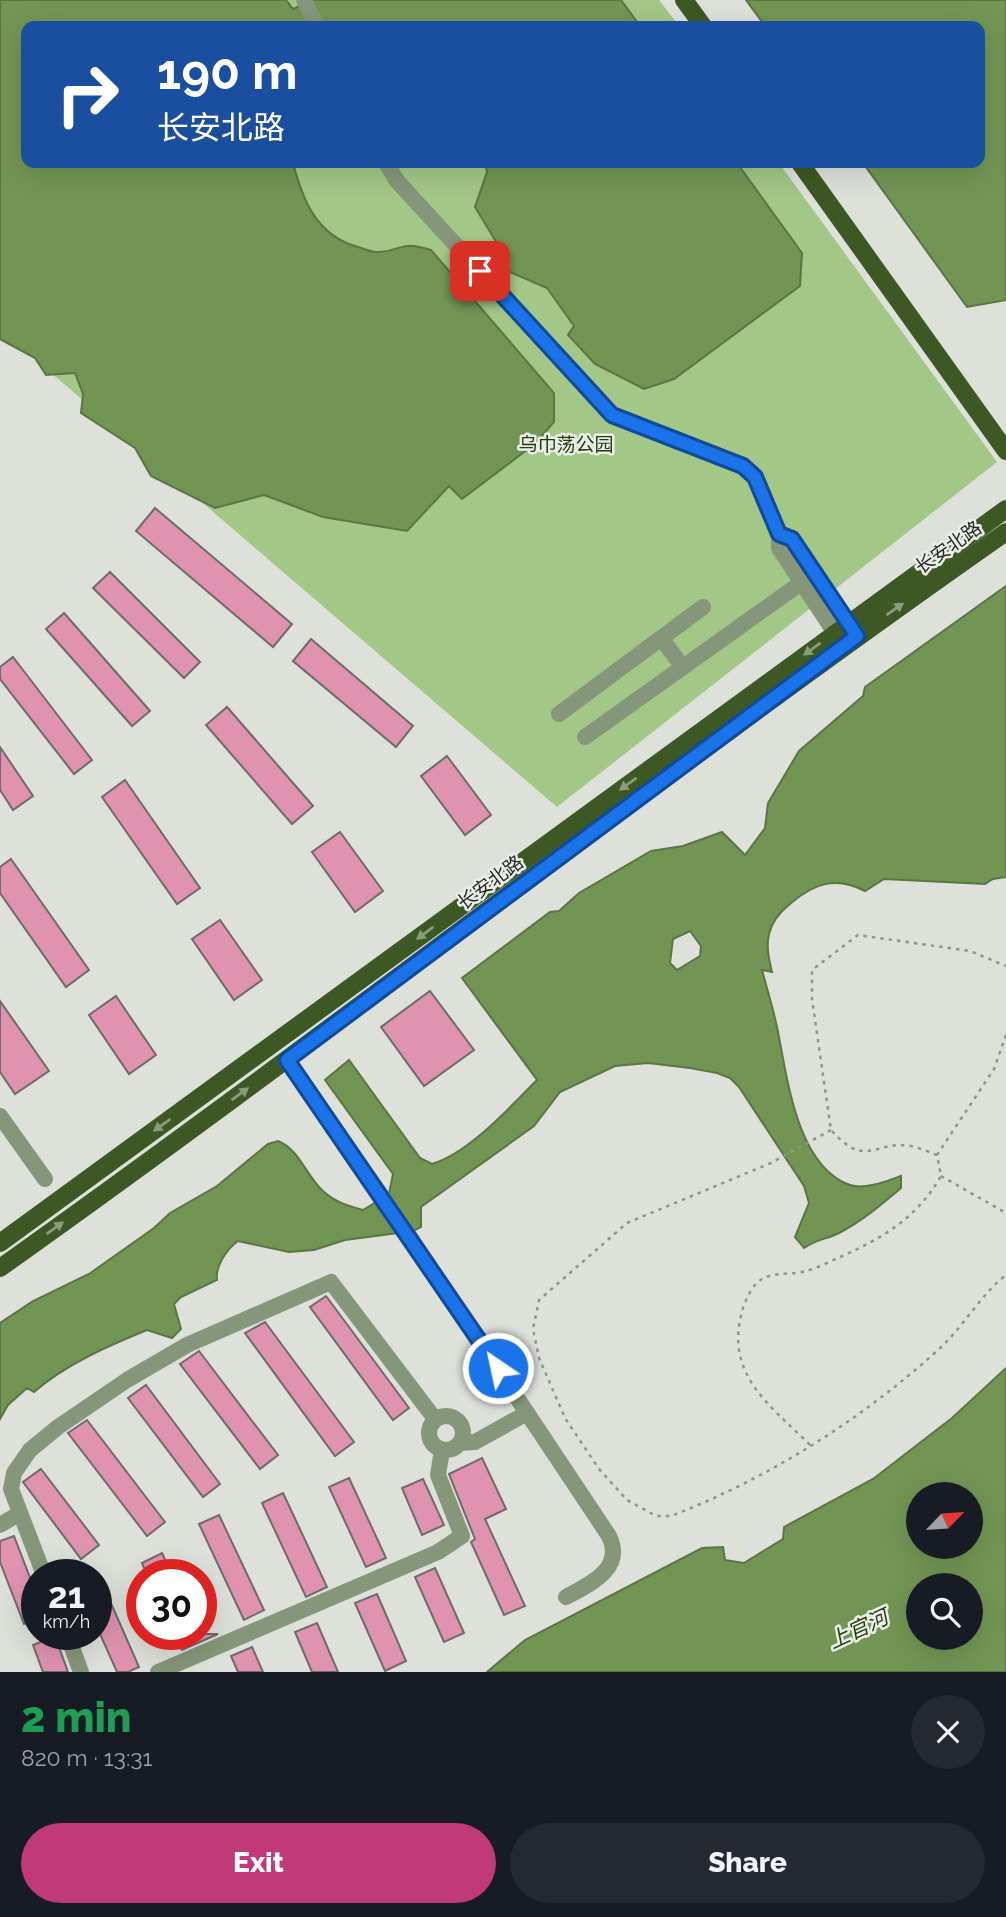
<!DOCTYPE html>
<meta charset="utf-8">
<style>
body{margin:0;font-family:Raleway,"Noto Sans SC",sans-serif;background:#242831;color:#f1f3f6;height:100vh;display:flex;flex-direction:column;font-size:26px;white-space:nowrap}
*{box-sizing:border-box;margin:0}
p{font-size:23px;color:#9ea1a6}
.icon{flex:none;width:38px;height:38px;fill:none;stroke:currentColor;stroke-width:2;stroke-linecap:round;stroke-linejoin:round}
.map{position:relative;height:1672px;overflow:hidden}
.drawer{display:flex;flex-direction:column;background:#171b24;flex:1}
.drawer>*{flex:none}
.guide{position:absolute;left:21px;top:21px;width:964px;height:147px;border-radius:14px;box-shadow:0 7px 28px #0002;background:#1a4fa0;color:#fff;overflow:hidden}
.needle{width:46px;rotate:65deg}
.controls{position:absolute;left:906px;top:1482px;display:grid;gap:14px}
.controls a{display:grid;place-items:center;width:77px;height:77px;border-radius:50%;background:#171b24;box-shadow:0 7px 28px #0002;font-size:35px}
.speed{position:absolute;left:21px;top:1559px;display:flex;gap:14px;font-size:35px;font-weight:700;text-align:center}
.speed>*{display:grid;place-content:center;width:91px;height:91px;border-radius:50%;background:#171b24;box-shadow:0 7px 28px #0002;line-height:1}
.speed small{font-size:18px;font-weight:400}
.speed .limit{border:10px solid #d22;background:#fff;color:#111}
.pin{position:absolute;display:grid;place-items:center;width:60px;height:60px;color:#fff;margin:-30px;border-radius:14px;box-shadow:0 4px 10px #0006}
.me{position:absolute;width:77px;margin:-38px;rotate:326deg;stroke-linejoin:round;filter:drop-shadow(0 0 5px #0008)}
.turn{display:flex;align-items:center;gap:24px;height:147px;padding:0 21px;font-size:32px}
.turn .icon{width:91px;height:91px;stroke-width:2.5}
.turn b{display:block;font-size:49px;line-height:60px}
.round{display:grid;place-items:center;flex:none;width:74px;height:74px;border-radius:37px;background:#242831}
.summary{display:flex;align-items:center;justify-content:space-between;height:119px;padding:0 21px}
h1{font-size:42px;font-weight:800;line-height:52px;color:#1e9e55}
.action{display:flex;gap:14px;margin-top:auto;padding:14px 21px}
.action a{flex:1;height:80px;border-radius:42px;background:#c03978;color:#fff;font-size:28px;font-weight:800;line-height:80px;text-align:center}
.action a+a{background:#242831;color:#f1f3f6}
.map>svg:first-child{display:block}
</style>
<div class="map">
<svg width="1006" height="1672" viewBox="0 0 1006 1672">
<rect width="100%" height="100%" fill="#dde1da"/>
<polygon fill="#a3c787" points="0,0 659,0 679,26 26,26 26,163 779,163 997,462 557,807 0,329"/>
<g fill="#729554" stroke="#5c7446" stroke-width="2" fill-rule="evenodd">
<path d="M0 0H286L293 9 314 0H621L640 26H26V163H293C303 201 317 236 358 247 365 249 373 253 379 252 406 250 400 240 431 250L554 393V422L536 443 462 499 449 486 407 531 323 517 264 495 215 508 151 476 135 448 81 413 83 394 75 373 46 375 35 358 0 339Z"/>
<polygon points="746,0 1006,0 1006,300 967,307 863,163 980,163 980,26 765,26"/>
<polygon points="485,163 737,163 802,253 800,286 674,379 644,389 595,364 568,335 574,326 547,288 501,268 498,245 475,207 487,172"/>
<path d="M1006 586V877L993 879 985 884 884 879 865 891C836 876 815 883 791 903 781 911 772 921 769 934 766 947 769 959 772 972L762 970C767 989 773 1008 777 1027 787 1075 796 1166 850 1185 865 1190 887 1181 901 1176V1188C881 1205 862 1221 839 1233 827 1239 815 1240 804 1248L795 1237 809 1203 804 1186 739 1087 730 1078 717 1073 690 1068 648 1063 615 1066 560 1092 534 1126 421 1207V1227L413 1231 345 1240 314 1250 289 1252 238 1241C227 1249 215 1266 217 1280L181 1297 174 1304 181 1329 172 1338 147 1330C108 1346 66 1364 34 1392L27 1388 8 1405 0 1419V1323L33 1301 89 1274 154 1228 170 1213 217 1186 268 1144 278 1141C299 1149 307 1177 323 1191 335 1202 348 1206 363 1210L389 1194 393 1174 325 1080 349 1060 420 1158 432 1164C469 1153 510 1107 537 1080L462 978 550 912 559 911 579 893 651 851 683 846 722 832 745 855 765 828 768 803 799 751 863 696 865 687ZM690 931 701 946 700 956 677 970 670 963 673 939Z"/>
<path d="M1006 1368V1672H487L525 1640 702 1548 723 1547 725 1560 744 1563 783 1539 784 1527 873 1479 952 1418ZM971 1494V1547H919V1494ZM919 1586H971V1638H919Z"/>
</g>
<g fill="#e093af" stroke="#716a6c" stroke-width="2">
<polygon points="155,508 292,624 273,647 136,531"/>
<polygon points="110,572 200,662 184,678 93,588"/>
<polygon points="64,613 150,711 132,726 46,629"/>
<polygon points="311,639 413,726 396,747 293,661"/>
<polygon points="13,657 92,760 74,774 0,679 0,667"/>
<polygon points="227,707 313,806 292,824 206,725"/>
<polygon points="0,747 33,796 13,810 0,790"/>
<polygon points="447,756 491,815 465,835 421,776"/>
<polygon points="125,780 200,888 177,904 102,797"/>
<polygon points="340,832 383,891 355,912 312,852"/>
<polygon points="11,859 89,970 66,987 0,893 0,867"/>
<polygon points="220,920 262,980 234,1000 192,939"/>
<polygon points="430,991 474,1050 424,1086 381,1027"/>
<polygon points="116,996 156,1055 129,1074 89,1015"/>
<polygon points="0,1001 49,1071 15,1094 0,1072"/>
<polygon points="326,1296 409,1408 393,1420 310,1307"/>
<polygon points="265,1322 354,1442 335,1456 245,1333"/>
<polygon points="199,1351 278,1455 260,1469 180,1364"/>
<polygon points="146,1385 220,1484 203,1497 128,1398"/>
<polygon points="87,1420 165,1522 147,1536 68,1433"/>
<polygon points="482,1458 506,1509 485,1519 525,1606 504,1615 471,1542 475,1539 449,1474"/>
<polygon points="41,1469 99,1545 81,1559 23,1482"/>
<polygon points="349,1478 386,1558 366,1567 329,1487"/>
<polygon points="423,1479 444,1525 422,1535 402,1488"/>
<polygon points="283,1493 327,1587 306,1597 262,1503"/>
<polygon points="219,1515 264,1610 244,1620 199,1524"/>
<polygon points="14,1536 37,1596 37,1619 24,1624 0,1562 0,1541"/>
<polygon points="162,1553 172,1575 147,1575 142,1563"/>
<polygon points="435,1568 464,1633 444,1642 415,1577"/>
<polygon points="377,1594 406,1661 385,1671 355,1603"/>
<polygon points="110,1601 139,1667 128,1672 117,1672 96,1625 96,1607"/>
<polygon points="317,1623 338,1672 312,1672 295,1632"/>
<polygon points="175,1634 218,1634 182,1650"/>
<polygon points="55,1636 68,1672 43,1672 33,1645"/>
<polygon points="252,1647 263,1672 238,1672 231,1656"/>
</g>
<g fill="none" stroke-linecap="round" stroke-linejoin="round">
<g stroke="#91938f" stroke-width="2.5" stroke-dasharray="3.5 5" stroke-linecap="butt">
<path d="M831 1130 771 1163 627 1223 539 1300 533 1329 539 1358 565 1418 599 1469 627 1500 656 1516H671C767 1479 861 1420 938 1350 963 1328 980 1295 1006 1275"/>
<path d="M937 1155C929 1152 920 1148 911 1146 873 1140 867 1170 831 1130L812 999V970L858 935 970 951 1006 966"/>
<polyline points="941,1176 1006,1213"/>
<path d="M810 1445C769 1404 723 1374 743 1308 747 1297 753 1283 764 1278 776 1272 793 1275 806 1271 817 1268 829 1262 840 1257 883 1238 917 1218 941 1176L937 1155 994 1069 1006 1035"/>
</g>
<g stroke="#86967a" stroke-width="16">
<polyline points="304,0 317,26"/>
<polyline points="386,163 397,181 612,415 743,466 755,477 779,534"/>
<polyline points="661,638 683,667"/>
<polyline points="841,642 779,548 779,534 792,539 856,634"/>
<polyline points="559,714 703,607"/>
<polyline points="585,737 815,573"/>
<path d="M287 1060 410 1237 609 1536C625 1569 590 1584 566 1597"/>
<polyline points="0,1116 45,1179"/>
<circle cx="446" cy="1433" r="17"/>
<polyline points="460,1443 475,1442 527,1413"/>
<polyline points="0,1525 20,1513"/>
<polyline points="44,1575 11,1489 14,1473 30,1450 58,1427 127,1380 187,1345 331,1282 435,1419"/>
<polyline points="67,1634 81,1672"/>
<polyline points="158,1672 438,1552 462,1536 438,1475 442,1450"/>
</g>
<g stroke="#3d5824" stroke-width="18">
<polyline points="684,0 703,26"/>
<polyline points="800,163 1006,451"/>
<polyline points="0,1243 1006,509"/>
<path d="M0 1268C339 1027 666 770 1006 532"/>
</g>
</g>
<defs><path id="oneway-solid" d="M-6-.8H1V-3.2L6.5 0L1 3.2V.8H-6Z" transform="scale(1.75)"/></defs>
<g fill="#8b9c7c">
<use href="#oneway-solid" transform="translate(895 609) rotate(-35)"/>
<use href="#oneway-solid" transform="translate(812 649) rotate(144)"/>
<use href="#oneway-solid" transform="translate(628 784) rotate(144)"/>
<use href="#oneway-solid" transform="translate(425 933) rotate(144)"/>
<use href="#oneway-solid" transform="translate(240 1094) rotate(-36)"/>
<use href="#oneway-solid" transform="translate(162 1125) rotate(144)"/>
<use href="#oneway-solid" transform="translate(55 1228) rotate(-36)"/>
</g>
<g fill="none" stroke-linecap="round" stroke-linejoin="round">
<defs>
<polyline id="route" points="480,271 612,415 743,466 755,477 779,534 792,539 857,636 287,1060 498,1368"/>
</defs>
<use href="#route" stroke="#114b97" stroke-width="18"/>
<use href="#route" stroke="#1a73e8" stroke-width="12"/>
</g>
<g text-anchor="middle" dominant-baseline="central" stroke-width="5" stroke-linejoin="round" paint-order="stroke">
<g font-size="19" fill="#243b0b" stroke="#eaeee8">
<text x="566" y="444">乌巾荡公园</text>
</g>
<g font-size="19" fill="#272826" stroke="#eaeee8">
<text transform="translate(948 547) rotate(-35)">长安北路</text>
<text transform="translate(490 882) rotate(-37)">长安北路</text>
</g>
<g font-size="21" font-style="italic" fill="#263d0d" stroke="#eaeee8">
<text transform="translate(858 1629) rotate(-25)">上官河</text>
</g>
</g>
</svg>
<div class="controls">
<a><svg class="needle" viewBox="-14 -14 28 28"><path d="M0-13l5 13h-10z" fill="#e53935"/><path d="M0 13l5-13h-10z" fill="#9ea1a6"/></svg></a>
<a><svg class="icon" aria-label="search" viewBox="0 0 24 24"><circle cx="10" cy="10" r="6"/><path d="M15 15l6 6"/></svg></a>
</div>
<div class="speed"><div>21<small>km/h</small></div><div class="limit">30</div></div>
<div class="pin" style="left:480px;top:271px;background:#d93025"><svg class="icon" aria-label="arrive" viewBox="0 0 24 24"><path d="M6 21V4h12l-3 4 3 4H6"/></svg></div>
<svg class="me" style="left:498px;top:1368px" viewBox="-20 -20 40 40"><circle r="17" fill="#1a73e8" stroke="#fff" stroke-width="3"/><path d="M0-11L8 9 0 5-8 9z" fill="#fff"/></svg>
<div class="guide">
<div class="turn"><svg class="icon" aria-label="right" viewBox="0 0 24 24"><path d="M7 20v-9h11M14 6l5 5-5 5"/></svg><div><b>190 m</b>长安北路</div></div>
</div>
</div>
<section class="drawer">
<div class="summary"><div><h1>2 min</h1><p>820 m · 13:31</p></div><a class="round"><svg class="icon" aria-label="close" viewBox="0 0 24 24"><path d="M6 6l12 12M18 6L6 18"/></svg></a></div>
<div class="action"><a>Exit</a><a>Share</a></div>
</section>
